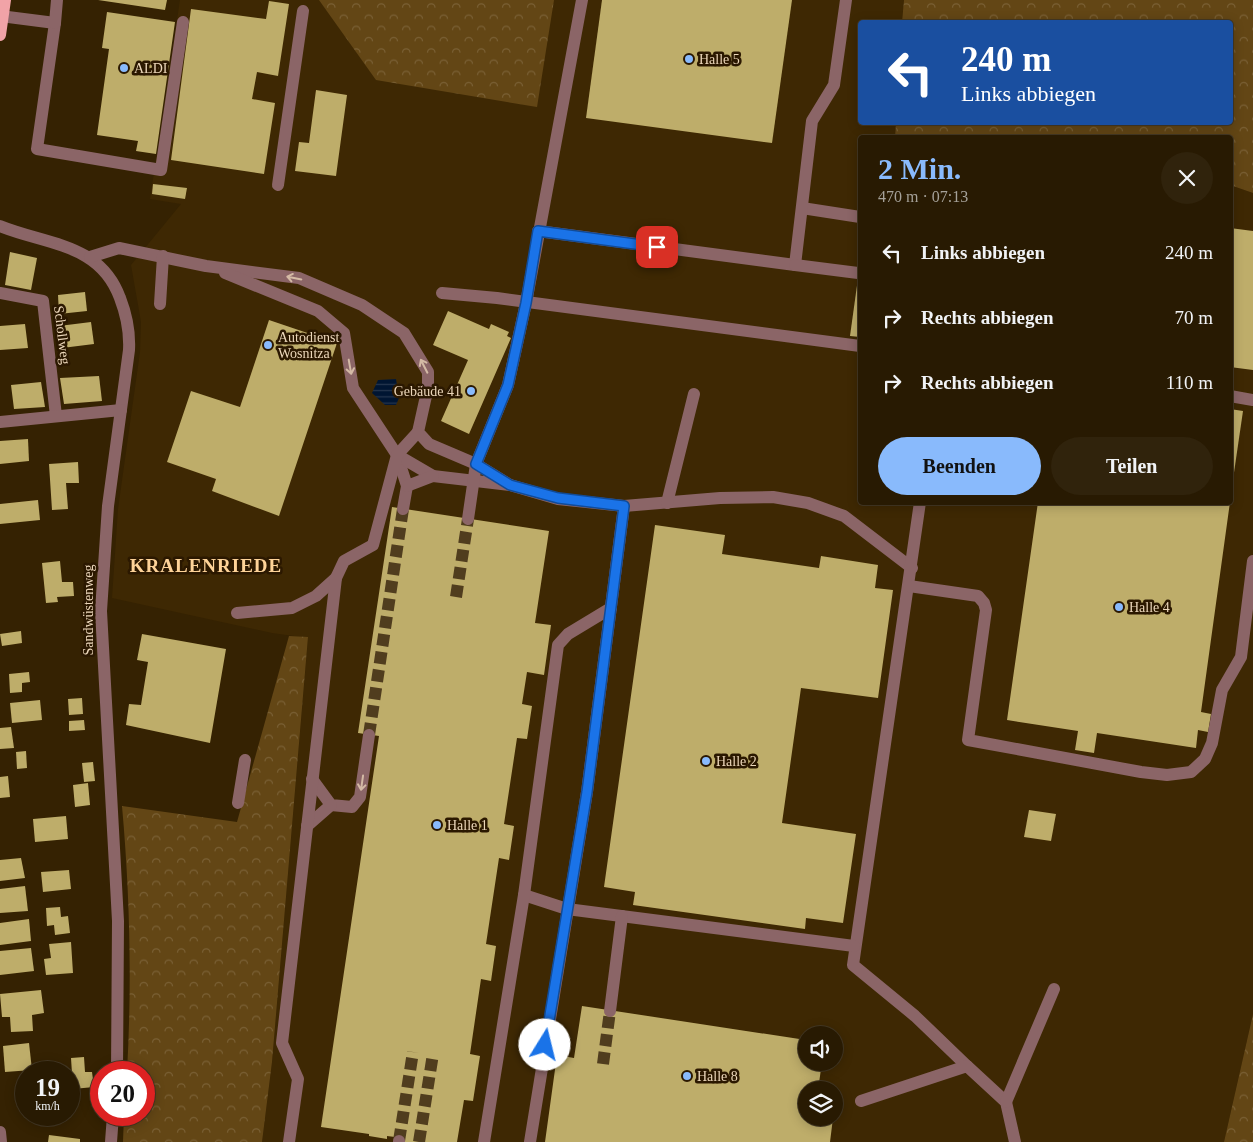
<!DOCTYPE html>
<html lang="de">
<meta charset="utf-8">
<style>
body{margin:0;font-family:"Times New Roman",serif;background:#30230c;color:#f1f3f6;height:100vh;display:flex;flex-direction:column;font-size:19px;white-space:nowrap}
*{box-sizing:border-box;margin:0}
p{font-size:16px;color:#a5a199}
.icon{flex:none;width:28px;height:28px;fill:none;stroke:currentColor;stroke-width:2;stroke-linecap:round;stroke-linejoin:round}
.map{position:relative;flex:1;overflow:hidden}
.sheet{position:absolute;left:858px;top:135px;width:375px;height:370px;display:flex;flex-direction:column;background:#281a02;border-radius:5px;box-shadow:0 2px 12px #0003,0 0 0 1px #443824}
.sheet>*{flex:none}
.hud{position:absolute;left:858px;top:20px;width:375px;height:105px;border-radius:5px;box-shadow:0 2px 12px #0003,0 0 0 1px #443824;background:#1a4fa0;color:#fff;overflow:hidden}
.buttons{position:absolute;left:798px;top:1026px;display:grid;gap:10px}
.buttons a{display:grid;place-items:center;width:45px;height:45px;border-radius:50%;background:#281a02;box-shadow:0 2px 12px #0003,0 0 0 1px #443824;font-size:25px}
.speed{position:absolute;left:15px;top:1061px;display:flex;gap:10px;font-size:25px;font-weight:700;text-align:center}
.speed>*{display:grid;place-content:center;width:65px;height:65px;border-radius:50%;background:#281a02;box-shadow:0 2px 12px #0003,0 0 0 1px #443824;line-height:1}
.speed small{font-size:12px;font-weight:400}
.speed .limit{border:8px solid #d22;background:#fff;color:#111}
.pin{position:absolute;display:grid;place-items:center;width:42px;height:42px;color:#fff;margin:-21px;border-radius:10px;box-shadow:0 2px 8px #0006}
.me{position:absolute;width:55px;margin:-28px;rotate:9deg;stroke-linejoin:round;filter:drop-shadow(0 0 4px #0008)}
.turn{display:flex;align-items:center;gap:18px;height:105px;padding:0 20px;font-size:22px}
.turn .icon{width:65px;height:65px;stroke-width:2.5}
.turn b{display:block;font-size:35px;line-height:42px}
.round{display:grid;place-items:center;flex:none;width:52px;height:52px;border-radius:26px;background:#30230c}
.headline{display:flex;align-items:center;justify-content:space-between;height:85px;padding:0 20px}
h1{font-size:30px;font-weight:700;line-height:38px;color:#89bafc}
.cta{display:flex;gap:10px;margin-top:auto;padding:10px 20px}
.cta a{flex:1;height:58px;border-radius:30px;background:#89bafc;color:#111;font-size:20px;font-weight:700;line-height:58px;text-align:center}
.cta a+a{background:#30230c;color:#f1f3f6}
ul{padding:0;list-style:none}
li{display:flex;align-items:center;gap:15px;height:65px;padding:0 20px}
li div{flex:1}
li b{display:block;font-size:19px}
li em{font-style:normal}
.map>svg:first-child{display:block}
</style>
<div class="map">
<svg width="1253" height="1142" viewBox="0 0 1253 1142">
<defs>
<pattern id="forest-crowns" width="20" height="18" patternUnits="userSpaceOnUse" patternTransform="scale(1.25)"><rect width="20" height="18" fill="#634615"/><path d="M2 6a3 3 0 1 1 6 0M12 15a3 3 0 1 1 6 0" fill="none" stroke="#7a6035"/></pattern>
<pattern id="water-rules" width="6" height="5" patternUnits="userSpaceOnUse" patternTransform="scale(1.25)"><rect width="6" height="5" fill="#001532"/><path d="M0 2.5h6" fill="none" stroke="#25364e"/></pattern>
</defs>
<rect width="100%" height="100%" fill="#352202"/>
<path fill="#3e2803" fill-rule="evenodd" d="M180 0H904L902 22H860V122L896 123 895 136 904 137 860 138V502H1230V185L1253 193V1014L1224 1142H262L272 1062 308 638 272 633 112 598 118 509 140 352 141 322 131 265 181 204 150 199ZM806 1035H834V1062H806ZM806 1090H834V1118H806Z"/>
<g fill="url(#forest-crowns)">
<polygon points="319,0 554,0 537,107 376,80"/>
<polygon points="904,0 1253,0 1253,193 1230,185 1230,138 895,137 896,122 1230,122 1230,22 902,22"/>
<path d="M289 636 308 637 272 1062 262 1142H123L124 1115H144V1072H127C132 983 130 895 122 806L237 822Z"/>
<polygon points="1253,1014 1253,1142 1224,1142"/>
</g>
<polygon fill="url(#water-rules)" points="396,379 399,398 396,405 385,405 372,393 378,380"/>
<g fill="#bead6a">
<polygon points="98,0 167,0 165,10"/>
<polygon points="602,0 792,0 772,143 586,118"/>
<polygon points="269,1 289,4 278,76 257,72 252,99 275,103 264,174 171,160 191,9 266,19"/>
<polygon points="107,12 175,22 156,154 136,151 138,141 97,135 109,49 102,48"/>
<polygon points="316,90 347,95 336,176 295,171 299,142 309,143"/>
<polygon points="153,184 187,188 185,199 152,194"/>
<polygon points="1230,228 1253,231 1253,370 1230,367"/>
<polygon points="10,252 37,258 31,290 5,285"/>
<polygon points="859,271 860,271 860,337 850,336"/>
<polygon points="85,292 87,311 59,314 58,295"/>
<polygon points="448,311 489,329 491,324 509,332 507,336 511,338 469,434 441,421 468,360 433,345"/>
<polygon points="269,320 337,343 279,516 212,491 216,479 167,462 191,391 240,407"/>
<polygon points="91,322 94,344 62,348 59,326"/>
<polygon points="25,324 28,348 0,350 0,326"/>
<polygon points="99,376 102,401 64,404 60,378"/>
<polygon points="41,382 45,407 14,409 11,385"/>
<polygon points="1230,409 1243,411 1231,493 1230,493"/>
<polygon points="28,439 29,461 0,464 0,441"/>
<polygon points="78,462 79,483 66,483 68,509 52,510 49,464"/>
<polygon points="38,500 40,520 0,524 0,504"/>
<polygon points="1038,502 1230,502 1201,712 1211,714 1208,732 1198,730 1196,748 1097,733 1094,753 1075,750 1078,731 1007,720"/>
<polygon points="392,507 549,531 535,623 551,625 544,675 527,672 522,704 532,706 527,739 517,738 504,824 514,826 509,860 499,858 486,944 496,946 491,981 481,979 470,1054 480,1056 473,1101 464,1100 457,1142 405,1142 395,1137 387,1136 387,1139 369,1136 369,1134 321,1127 379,736 358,733"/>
<polygon points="655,525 725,535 722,554 819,568 821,556 878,565 875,588 893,590 878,698 801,688 782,823 856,834 843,923 806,918 805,929 633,905 635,892 604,887"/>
<polygon points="60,561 62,582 73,582 74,596 57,597 58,602 46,603 42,563"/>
<polygon points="21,631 22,643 2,646 0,634"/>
<polygon points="142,634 226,649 210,743 126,725 129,704 141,705 148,662 137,660"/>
<polygon points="29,672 30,682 22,683 22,692 10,693 9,674"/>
<polygon points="82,698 83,714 69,715 68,699"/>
<polygon points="40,700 42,720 12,723 10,703"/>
<polygon points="84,720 85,730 69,731 69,721"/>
<polygon points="11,727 14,748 0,749 0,728"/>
<polygon points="26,751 27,768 17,769 16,752"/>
<polygon points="93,762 95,781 84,782 82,763"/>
<polygon points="8,776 10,797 0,798 0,777"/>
<polygon points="88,783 90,805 75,807 73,785"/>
<polygon points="1029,810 1056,814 1051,841 1024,837"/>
<polygon points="66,816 68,839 35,842 33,819"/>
<polygon points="21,858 25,878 0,881 0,860"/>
<polygon points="69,870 71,889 43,892 41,872"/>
<polygon points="25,886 28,911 0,913 0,889"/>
<polygon points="60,907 61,917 68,916 70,933 55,935 54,925 47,926 46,908"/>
<polygon points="29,919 31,941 0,945 0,923"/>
<polygon points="71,942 73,973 46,975 44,959 51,958 49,944"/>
<polygon points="31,948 34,971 0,975 0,951"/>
<polygon points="41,990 44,1013 32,1015 33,1031 11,1032 10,1017 2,1017 0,994"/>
<polygon points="582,1006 806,1040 806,1062 822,1062 818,1090 806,1090 806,1118 833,1118 830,1142 545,1142 557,1055 574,1058"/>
<polygon points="29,1043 32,1070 5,1072 3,1046"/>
<polygon points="84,1057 85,1072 92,1072 94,1087 73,1089 71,1058"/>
<polygon points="26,1086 26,1111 25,1111 22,1087"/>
<polygon points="49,1135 80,1139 80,1142 48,1142"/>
</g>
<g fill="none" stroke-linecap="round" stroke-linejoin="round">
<g stroke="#503d1e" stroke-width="12" stroke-dasharray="12 6" stroke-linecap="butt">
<polyline points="456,597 468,519"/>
<polyline points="369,735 403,509"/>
<polyline points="603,1064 610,1011"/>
<polyline points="399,1141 413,1052"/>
<polyline points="419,1142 433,1054"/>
</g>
<g stroke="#8b6567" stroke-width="12">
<polyline points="0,16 55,23 37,149 161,170 183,22"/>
<polyline points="55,23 57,0"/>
<polyline points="278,185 303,11"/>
<polyline points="802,208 860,217"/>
<path d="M0 226C47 245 100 243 120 298 127 316 130 331 129 350L108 506 101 611 118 921 117 1072"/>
<polyline points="538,231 795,265 812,121 834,85 846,0"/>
<polyline points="90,257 119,248 206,266 299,278 362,305 404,333 428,372 428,387 418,432 429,444 476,464 510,485"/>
<polyline points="795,265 858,273"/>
<polyline points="225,273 318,311 344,333 353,388 397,455 407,486 403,509"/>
<polyline points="0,293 43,301 56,416"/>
<polyline points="442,293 497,298 860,346"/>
<polyline points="160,304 163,256"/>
<polyline points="1230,396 1253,400"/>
<polyline points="0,422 121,410"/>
<polyline points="397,455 433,476 510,485 558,499 624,506 720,498 773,497 808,503 844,516 912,568"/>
<polyline points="407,486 433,476"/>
<polyline points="920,502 853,965 915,1016 967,1066"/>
<polyline points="667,503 694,394"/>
<polyline points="468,519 476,464 508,385 526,303 582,0"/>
<polyline points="909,586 978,596 984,603 986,610 968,740 1141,772 1167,775 1191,772 1205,759 1212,743 1222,690 1241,657 1253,561"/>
<polyline points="237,613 292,608 316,596 336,578"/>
<polyline points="312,779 331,805 352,807 360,797 369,735"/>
<polyline points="238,803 245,760"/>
<polyline points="307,826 331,805"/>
<polyline points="524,895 567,909 854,946"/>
<polyline points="610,1011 622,916"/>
<polyline points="861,1101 967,1066 1006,1102 1015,1142"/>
<polyline points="1006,1102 1054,989"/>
<polyline points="0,1132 1,1142"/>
<polyline points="111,1142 113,1115"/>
<polyline points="289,1142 298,1079 282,1043 336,578 344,561 373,545 397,455 418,432"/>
<polyline points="399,1142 399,1141"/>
<polyline points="484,1142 524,895 558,645 568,634 611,608"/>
<polyline points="530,1142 587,792 624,506"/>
</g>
<polyline stroke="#f1a3a7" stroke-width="12" points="0,35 5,0"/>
</g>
<defs><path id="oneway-shaft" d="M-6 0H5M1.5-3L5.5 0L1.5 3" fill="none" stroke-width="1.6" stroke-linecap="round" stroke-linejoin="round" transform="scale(1.25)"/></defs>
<g stroke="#d4baa5">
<use href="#oneway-shaft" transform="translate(294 278) rotate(-169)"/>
<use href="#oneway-shaft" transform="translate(424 366) rotate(-117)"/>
<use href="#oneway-shaft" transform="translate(350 367) rotate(80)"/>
<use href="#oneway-shaft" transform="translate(362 783) rotate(98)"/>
</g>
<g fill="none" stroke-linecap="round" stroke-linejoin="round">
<defs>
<polyline id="route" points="545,1045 587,792 624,506 558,498 510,485 476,464 508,385 526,303 538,231 657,247"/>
</defs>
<use href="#route" stroke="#114b97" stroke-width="12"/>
<use href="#route" stroke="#1a73e8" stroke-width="9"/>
</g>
<g fill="#89bafc" stroke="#2b1800" stroke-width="2">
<circle cx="689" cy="59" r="5"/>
<circle cx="124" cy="68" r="5"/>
<circle cx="268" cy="345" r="5"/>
<circle cx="471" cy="391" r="5"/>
<circle cx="1119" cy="607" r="5"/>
<circle cx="706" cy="761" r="5"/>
<circle cx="437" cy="825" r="5"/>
<circle cx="687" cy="1076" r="5"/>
</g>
<g text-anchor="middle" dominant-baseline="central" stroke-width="5" stroke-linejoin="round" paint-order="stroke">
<g font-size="14" fill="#ecd7ba" stroke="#2b1800" text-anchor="start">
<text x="699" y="59">Halle 5</text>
<text x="134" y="68">ALDI</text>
<text x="278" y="337">Autodienst<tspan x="278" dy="16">Wosnitza</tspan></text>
<text x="461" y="391" text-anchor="end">Gebäude 41</text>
<text x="1129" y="607">Halle 4</text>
<text x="716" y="761">Halle 2</text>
<text x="447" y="825">Halle 1</text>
<text x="697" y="1076">Halle 8</text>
</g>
<g font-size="14" fill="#ecd7ba" stroke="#2b1800">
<text transform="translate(62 335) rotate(83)">Schollweg</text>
<text transform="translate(88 610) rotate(-90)">Sandwüstenweg</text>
</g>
<g font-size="19" font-weight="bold" letter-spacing="1" fill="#fed398" stroke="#2b1800">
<text x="206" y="565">KRALENRIEDE</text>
</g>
</g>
</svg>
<div class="buttons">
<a><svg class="icon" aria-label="sound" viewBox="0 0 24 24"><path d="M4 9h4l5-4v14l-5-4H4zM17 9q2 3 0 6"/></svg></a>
<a><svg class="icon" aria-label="layers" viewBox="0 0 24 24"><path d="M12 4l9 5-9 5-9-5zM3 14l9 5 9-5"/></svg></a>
</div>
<div class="speed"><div>19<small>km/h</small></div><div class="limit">20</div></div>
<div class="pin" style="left:657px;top:247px;background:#d93025"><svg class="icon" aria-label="arrive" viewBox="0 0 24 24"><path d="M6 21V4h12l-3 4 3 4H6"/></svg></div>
<svg class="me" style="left:545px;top:1045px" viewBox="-20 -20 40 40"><circle r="19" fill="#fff"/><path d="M0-13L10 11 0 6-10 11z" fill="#1a73e8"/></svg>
<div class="hud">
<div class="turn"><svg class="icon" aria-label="left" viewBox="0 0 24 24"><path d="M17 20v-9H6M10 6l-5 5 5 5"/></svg><div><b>240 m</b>Links abbiegen</div></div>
</div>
<section class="sheet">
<div class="headline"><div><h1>2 Min.</h1><p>470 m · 07:13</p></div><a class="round"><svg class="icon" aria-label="close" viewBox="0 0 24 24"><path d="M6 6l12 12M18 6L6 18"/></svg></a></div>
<ul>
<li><svg class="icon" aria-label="left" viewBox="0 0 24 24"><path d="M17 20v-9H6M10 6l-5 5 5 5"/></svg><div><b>Links abbiegen</b></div><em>240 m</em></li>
<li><svg class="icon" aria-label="right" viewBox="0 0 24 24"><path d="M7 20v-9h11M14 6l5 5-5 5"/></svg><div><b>Rechts abbiegen</b></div><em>70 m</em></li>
<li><svg class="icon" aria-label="right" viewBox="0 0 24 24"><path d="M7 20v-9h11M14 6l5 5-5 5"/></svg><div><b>Rechts abbiegen</b></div><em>110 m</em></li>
</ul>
<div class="cta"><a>Beenden</a><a>Teilen</a></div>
</section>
</div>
